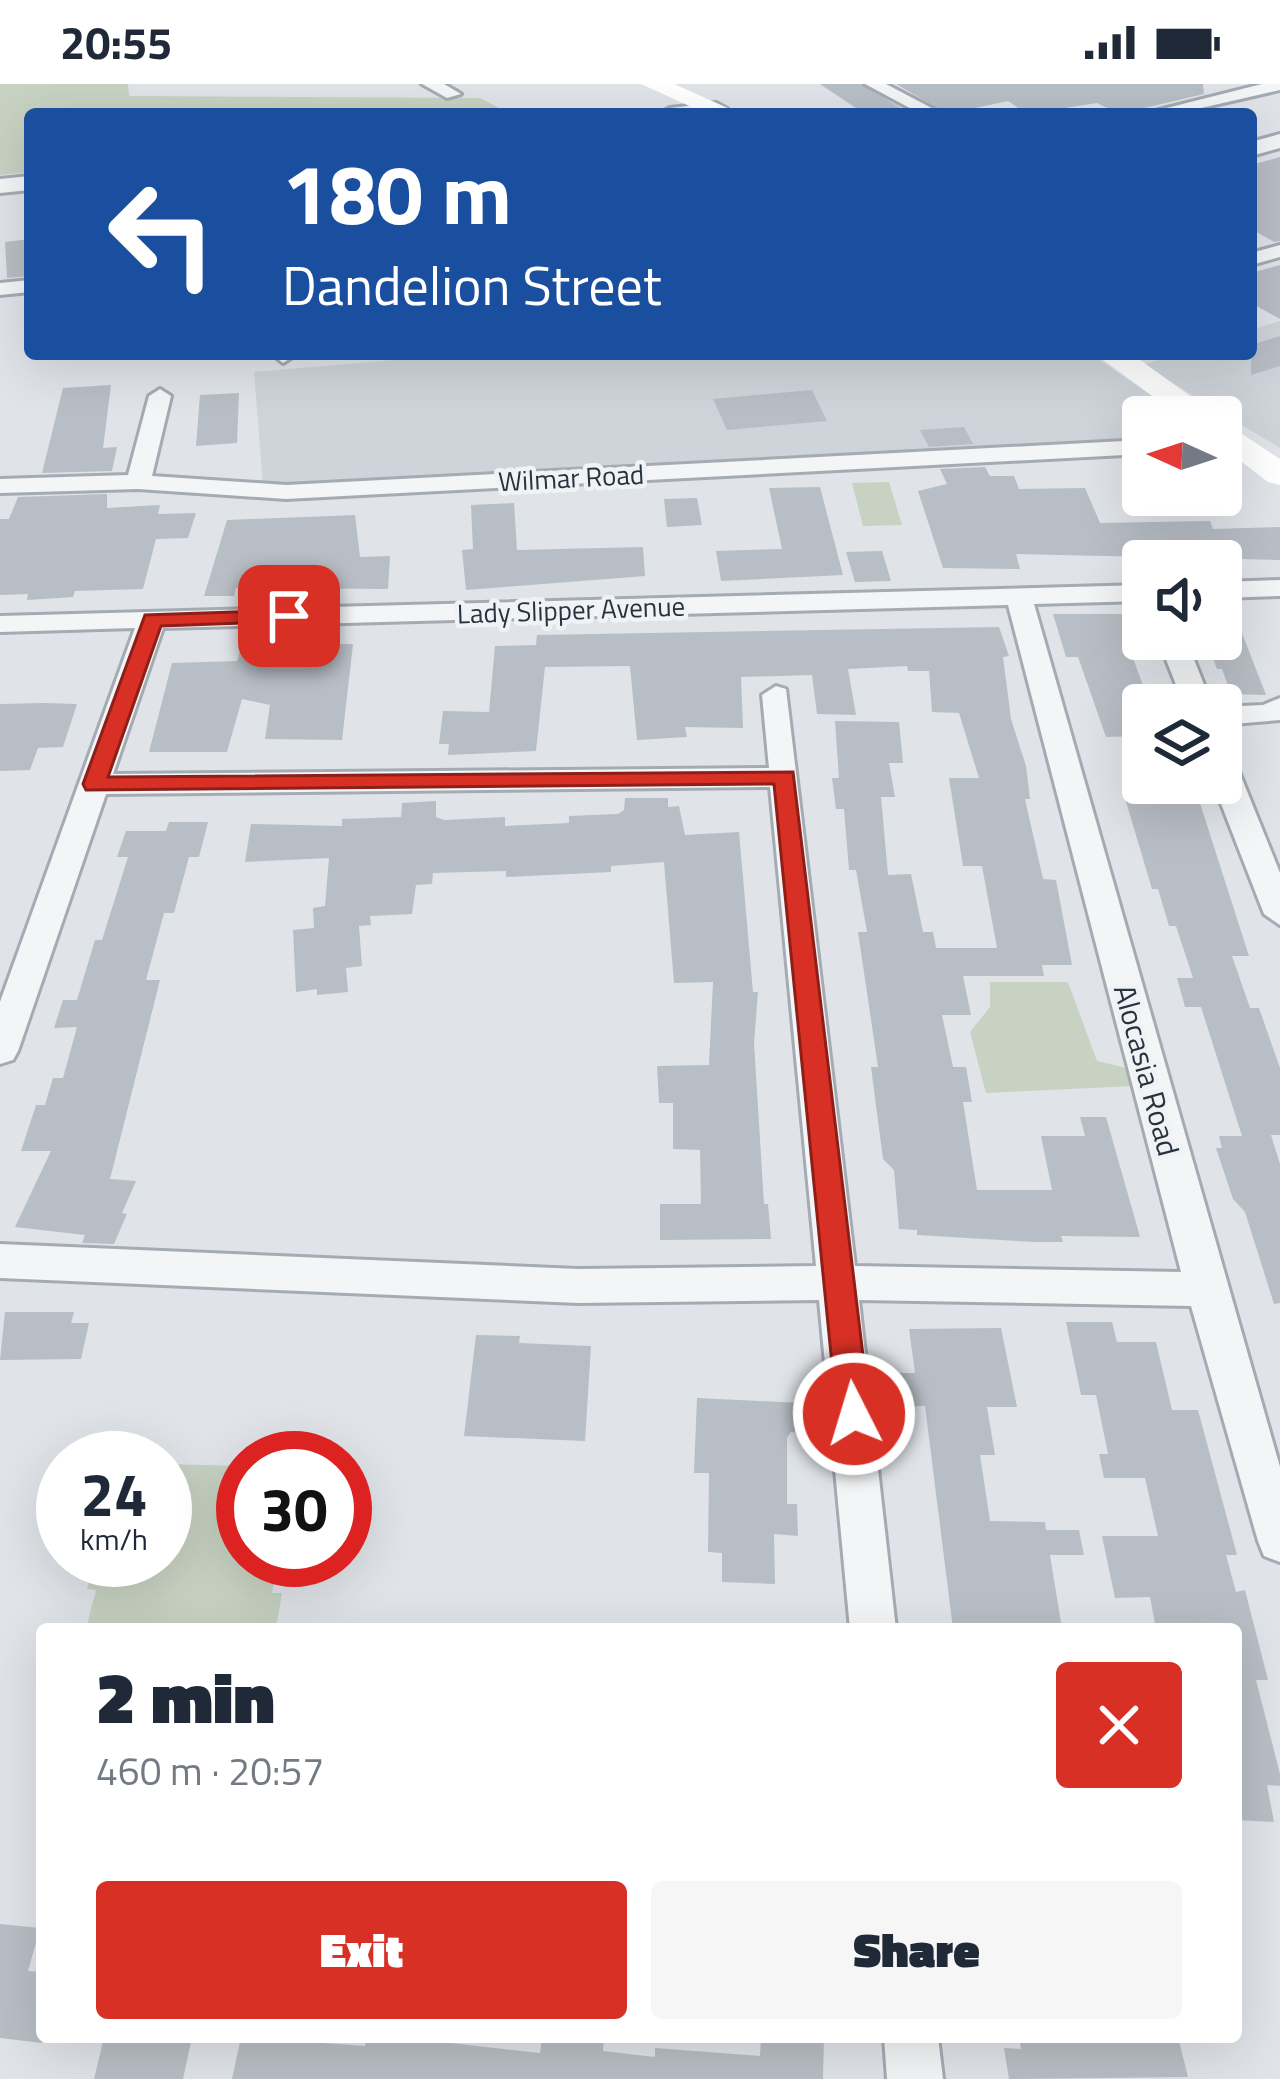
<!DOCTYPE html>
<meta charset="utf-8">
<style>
body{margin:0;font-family:"Titillium Web",sans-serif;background:#f6f6f7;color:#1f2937;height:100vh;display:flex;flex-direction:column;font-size:45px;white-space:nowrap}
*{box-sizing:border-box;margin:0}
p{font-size:39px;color:#747a83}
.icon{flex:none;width:66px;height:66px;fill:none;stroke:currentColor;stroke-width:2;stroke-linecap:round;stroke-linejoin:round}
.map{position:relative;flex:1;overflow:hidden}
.side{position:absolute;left:36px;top:1539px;width:1206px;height:420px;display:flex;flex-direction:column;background:#fff;border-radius:12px;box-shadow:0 12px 48px #0002}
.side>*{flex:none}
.banner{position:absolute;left:24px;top:24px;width:1233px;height:252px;border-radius:12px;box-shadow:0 12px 48px #0002;background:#1a4fa0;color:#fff;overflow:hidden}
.needle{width:78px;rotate:273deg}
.controls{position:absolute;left:1122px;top:312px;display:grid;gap:24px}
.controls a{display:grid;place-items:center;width:120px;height:120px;border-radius:12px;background:#fff;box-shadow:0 12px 48px #0002;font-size:60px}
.speed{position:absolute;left:36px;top:1347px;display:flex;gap:24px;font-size:60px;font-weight:700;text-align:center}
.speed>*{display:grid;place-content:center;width:156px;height:156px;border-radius:50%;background:#fff;box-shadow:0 12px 48px #0002;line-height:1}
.speed small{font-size:30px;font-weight:400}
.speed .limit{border:18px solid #d22;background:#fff;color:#111}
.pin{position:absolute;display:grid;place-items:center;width:102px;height:102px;color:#fff;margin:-51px;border-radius:24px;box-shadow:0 6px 18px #0006}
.me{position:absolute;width:132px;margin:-66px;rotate:355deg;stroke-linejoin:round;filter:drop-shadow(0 0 9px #0008)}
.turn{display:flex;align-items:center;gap:42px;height:252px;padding:0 60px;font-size:54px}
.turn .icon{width:156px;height:156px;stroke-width:2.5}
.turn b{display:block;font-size:84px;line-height:102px}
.round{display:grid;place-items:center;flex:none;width:126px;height:126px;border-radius:12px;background:#f6f6f7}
.headline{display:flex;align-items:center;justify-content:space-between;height:204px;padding:0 60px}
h1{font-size:72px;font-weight:800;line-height:90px}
.button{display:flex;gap:24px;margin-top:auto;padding:24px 60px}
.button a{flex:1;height:138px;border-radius:12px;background:#d93025;color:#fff;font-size:48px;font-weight:800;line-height:138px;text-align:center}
.button a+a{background:#f6f6f7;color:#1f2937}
.status{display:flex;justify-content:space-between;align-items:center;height:84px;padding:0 60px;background:#fff;direction:ltr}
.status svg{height:33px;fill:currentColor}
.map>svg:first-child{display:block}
</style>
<div class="status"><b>20:55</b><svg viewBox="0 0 49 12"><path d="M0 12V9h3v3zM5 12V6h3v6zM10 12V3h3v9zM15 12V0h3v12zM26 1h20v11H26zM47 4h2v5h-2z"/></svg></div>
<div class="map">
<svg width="1280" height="1995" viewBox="0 0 1280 1995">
<rect width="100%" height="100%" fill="#e0e4e9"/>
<g fill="#cfd4db">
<polygon points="1280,237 1280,364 1143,281 1177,270 1251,270 1251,246"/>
<polygon points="462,270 1091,270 1182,333 1143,333 1143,354 263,402 254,288"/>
</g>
<g fill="#c7d2c2">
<polygon points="0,0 128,0 129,12 480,14 511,30 30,30 30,88 0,91"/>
<polygon points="889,398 902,441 863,442 852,399"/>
<polygon points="990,898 1068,898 1097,977 1131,985 1133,1002 986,1009 970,948 990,923"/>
<polygon points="165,1380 243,1382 243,1476 278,1476 272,1509 282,1509 276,1545 86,1545 96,1506 87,1505 95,1476 165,1476"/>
</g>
<g fill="#b8bec5">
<polygon points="820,0 861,0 911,30 865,30"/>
<polygon points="896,0 1203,0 1204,10 1119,30 1097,19 1027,30 1008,17 947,30"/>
<polygon points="1280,73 1280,157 1274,158 1251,145 1251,81"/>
<polygon points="30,155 30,192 7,194 5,158"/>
<polygon points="1280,181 1280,235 1251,219 1251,189"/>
<polygon points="1280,252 1280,282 1251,291 1251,261"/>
<polygon points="111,301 103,364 117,363 112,387 42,389 63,304"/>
<polygon points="812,306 827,337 727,346 713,315"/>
<polygon points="239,309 237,359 196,362 200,311"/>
<polygon points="964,343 973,360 929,363 920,346"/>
<polygon points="985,383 990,392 1014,392 1019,405 1085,404 1100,439 1210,437 1213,445 1280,443 1280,476 1016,470 1020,485 943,484 918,407 947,400 940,385"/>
<polygon points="820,403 843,491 721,497 716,467 782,465 769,404"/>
<polygon points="107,410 107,424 160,421 158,430 196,429 188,454 156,455 143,505 75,507 73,513 27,516 28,510 0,511 0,435 9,435 18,413"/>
<polygon points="697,414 702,441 667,443 664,415"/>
<polygon points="514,419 517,466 643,463 645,492 466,506 462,466 473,465 471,421"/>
<polygon points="355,431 360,473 390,472 388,505 236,504 234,512 204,512 227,436"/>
<polygon points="882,467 891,497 855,498 846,468"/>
<polygon points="1221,518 1230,518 1266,611 1231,610 1222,585 1217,585 1208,561 1208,555 1221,555"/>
<polygon points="1053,530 1126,530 1141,574 1133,574 1149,618 1143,618 1143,652 1106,653 1078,573 1066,573"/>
<polygon points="999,543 1009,572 1003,573 1011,635 1026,682 1030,715 1025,715 1043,795 1056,796 1072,881 1042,881 1044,892 963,892 971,931 942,931 953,983 966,983 972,1018 963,1018 977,1106 1052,1106 1041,1052 1085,1052 1080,1033 1106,1033 1140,1153 1061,1152 1063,1158 1034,1158 917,1151 917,1146 899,1145 894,1086 883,1075 871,983 878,983 858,848 867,848 856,786 849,786 844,725 836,725 832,694 839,694 835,637 899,638 903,679 889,679 895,713 881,713 888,791 911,790 923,848 933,848 936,864 997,864 982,782 963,782 949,694 979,694 959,629 932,628 929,587 908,587 907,582 848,585 856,631 817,630 812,591 741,593 743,644 685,643 687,653 637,656 630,582 545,583 536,667 448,671 449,660 439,660 443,627 489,628 495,562 536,561 537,551"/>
<polygon points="353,560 342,656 265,655 270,621 242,615 227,668 149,668 172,579 237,577 242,561"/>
<polygon points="0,620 44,619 77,620 63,663 38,664 30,686 0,687"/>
<polygon points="1124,711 1198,713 1249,872 1232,872 1250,924 1259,924 1280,984 1280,1051 1271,1051 1280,1080 1280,1219 1274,1220 1245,1128 1233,1115 1216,1064 1222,1064 1219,1052 1242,1052 1201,923 1185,923 1177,894 1193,894 1176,842 1169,842 1158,805 1152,805"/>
<polygon points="625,714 668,714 668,723 679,722 685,751 739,748 753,908 758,908 754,959 764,1120 768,1120 771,1155 660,1156 660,1120 701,1120 700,1066 673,1065 673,1019 659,1019 657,982 709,981 713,898 674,899 664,778 611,782 611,788 506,793 506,787 433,789 432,800 416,801 412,830 370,832 371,841 359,842 362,882 346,884 348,908 317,911 317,905 296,908 293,846 314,844 313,824 325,822 329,774 245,778 251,740 342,742 342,735 401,733 402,719 436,717 436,733 445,736 505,733 505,742 569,739 569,732 618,730 624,726"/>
<polygon points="169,738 208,738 199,773 189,773 174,829 164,829 146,896 160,896 110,1095 136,1097 122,1129 127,1130 114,1160 82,1159 85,1151 15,1143 51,1067 21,1067 36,1021 45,1021 53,994 63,994 77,943 54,944 63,916 77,916 95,856 102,856 128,773 117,773 126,747 166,747"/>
<polygon points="5,1228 74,1228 71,1239 89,1239 81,1275 0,1276"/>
<polygon points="1066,1238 1112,1238 1117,1258 1156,1258 1172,1326 1198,1326 1237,1471 1226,1471 1236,1508 1245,1506 1268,1596 1256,1596 1280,1690 1280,1702 1267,1701 1274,1738 1236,1736 1236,1545 1156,1545 1150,1513 1115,1514 1102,1452 1158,1452 1145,1394 1104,1394 1099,1370 1108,1370 1096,1311 1081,1311"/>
<polygon points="1001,1244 1017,1323 987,1323 995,1371 980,1371 990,1437 1045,1438 1046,1446 1079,1446 1084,1471 1050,1471 1062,1545 953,1545 925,1322 886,1323 881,1289 915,1289 909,1245"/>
<polygon points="476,1251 520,1252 519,1259 591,1262 585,1357 464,1352"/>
<polygon points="697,1314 802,1319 802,1349 791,1348 787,1354 787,1420 797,1420 798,1452 774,1450 775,1500 722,1498 722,1469 708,1468 709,1389 694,1389"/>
<polygon points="0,1840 40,1844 28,1887 42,1888 42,1959 0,1954"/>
<polygon points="104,1953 192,1953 183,1995 94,1995"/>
<polygon points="241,1953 365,1962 366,1953 442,1953 442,1958 540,1969 542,1953 604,1953 603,1967 655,1973 655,1964 760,1972 761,1953 824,1953 823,1995 232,1995"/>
<polygon points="1019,1953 1178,1953 1188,1993 1009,1995 1004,1964 1021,1965"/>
</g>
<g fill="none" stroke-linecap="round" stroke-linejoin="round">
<defs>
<g id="minor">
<polygon points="422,0 444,0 461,10 447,14"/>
<polygon points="865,0 886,0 943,30 921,30"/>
<polygon points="1262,0 1280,0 1280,6 1175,30 1143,30"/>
<polygon points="1280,161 1280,173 1251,181 1251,169"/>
<polygon points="30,196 30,208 0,211 0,199"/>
<polygon points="272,270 294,270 294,272 283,279"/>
<polygon points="160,305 171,312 152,392 286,401 1143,356 1143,370 286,415 138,405 0,409 0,395 128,391 149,312"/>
<polygon points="1280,496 1280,512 1221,514 1221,498"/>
<path d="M1143 501V517L1034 520 1280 1383V1478L1264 1472 1258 1457 1191 1222 859 1216 896 1545H850L819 1216 578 1219 0 1194V1160L578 1185 816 1182 770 703 106 710 18 967 13 976 0 980V918L135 544 0 548V532ZM1008 521 1181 1188 855 1182 786 605 776 602 762 611 769 684 113 690 163 544Z"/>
<polygon points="1158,555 1186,555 1212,621 1184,621"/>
<polygon points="1280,614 1280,636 1221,641 1221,623 1263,621"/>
<polygon points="1221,671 1236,680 1280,789 1280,841 1264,830 1213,699 1221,699"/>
<polygon points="884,1953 938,1953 943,1995 887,1995"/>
</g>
<g id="tertiary">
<polygon points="716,19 727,25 724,30 659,30 670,24"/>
<polygon points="1280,50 1280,64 1251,72 1251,58"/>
<polygon points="30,92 30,106 0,109 0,95"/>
</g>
</defs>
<use href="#minor" stroke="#a5abb3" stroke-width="6"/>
<use href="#tertiary" stroke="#a5abb3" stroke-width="6"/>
<use href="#minor" fill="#f3f5f7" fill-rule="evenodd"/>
<use href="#tertiary" fill="#f3f5f7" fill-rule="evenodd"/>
<g fill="#fff" fill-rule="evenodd">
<polygon points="641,0 674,0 741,30 707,30"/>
<polygon points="1095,270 1132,270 1219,333 1181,333"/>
<polygon points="1221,336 1280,375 1280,401 1268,398 1221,362"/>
</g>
</g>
<polygon fill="#d93025" stroke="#8d1f18" stroke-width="3" points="289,526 299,532 296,537 161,542 108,693 793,688 870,1330 865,1340 854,1344 842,1340 837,1330 774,700 86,706 83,700 145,531"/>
<g text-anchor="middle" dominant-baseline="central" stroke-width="9" stroke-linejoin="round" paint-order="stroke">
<g font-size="27" fill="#293340" stroke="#f0f3f6">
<text transform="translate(571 393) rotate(-3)">Wilmar Road</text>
<text transform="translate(571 525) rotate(-2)">Lady Slipper Avenue</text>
</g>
<g font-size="30" fill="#293340" stroke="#f0f3f6">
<text transform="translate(1147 986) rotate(75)">Alocasia Road</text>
</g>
</g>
</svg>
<div class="controls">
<a><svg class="needle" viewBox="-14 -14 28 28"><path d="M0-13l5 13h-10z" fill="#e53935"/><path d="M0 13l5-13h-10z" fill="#747a83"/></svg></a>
<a><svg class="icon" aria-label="sound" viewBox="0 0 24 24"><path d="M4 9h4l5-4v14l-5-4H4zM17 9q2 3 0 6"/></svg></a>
<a><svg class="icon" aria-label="layers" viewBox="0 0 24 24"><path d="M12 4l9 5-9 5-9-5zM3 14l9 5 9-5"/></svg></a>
</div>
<div class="speed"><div>24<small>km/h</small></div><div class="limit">30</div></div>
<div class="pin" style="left:289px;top:532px;background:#d93025"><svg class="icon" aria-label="arrive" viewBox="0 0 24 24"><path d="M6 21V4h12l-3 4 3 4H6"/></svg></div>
<svg class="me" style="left:854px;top:1330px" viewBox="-20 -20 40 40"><circle r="17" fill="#d93025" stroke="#fff" stroke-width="3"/><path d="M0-11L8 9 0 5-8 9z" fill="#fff"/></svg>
<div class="banner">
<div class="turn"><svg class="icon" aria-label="left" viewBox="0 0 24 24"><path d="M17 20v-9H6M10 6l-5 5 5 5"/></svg><div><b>180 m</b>Dandelion Street</div></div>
</div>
<section class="side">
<div class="headline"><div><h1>2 min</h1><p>460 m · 20:57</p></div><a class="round" style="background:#d93025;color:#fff"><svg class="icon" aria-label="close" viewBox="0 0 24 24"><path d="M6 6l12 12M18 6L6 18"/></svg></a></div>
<div class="button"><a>Exit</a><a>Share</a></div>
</section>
</div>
